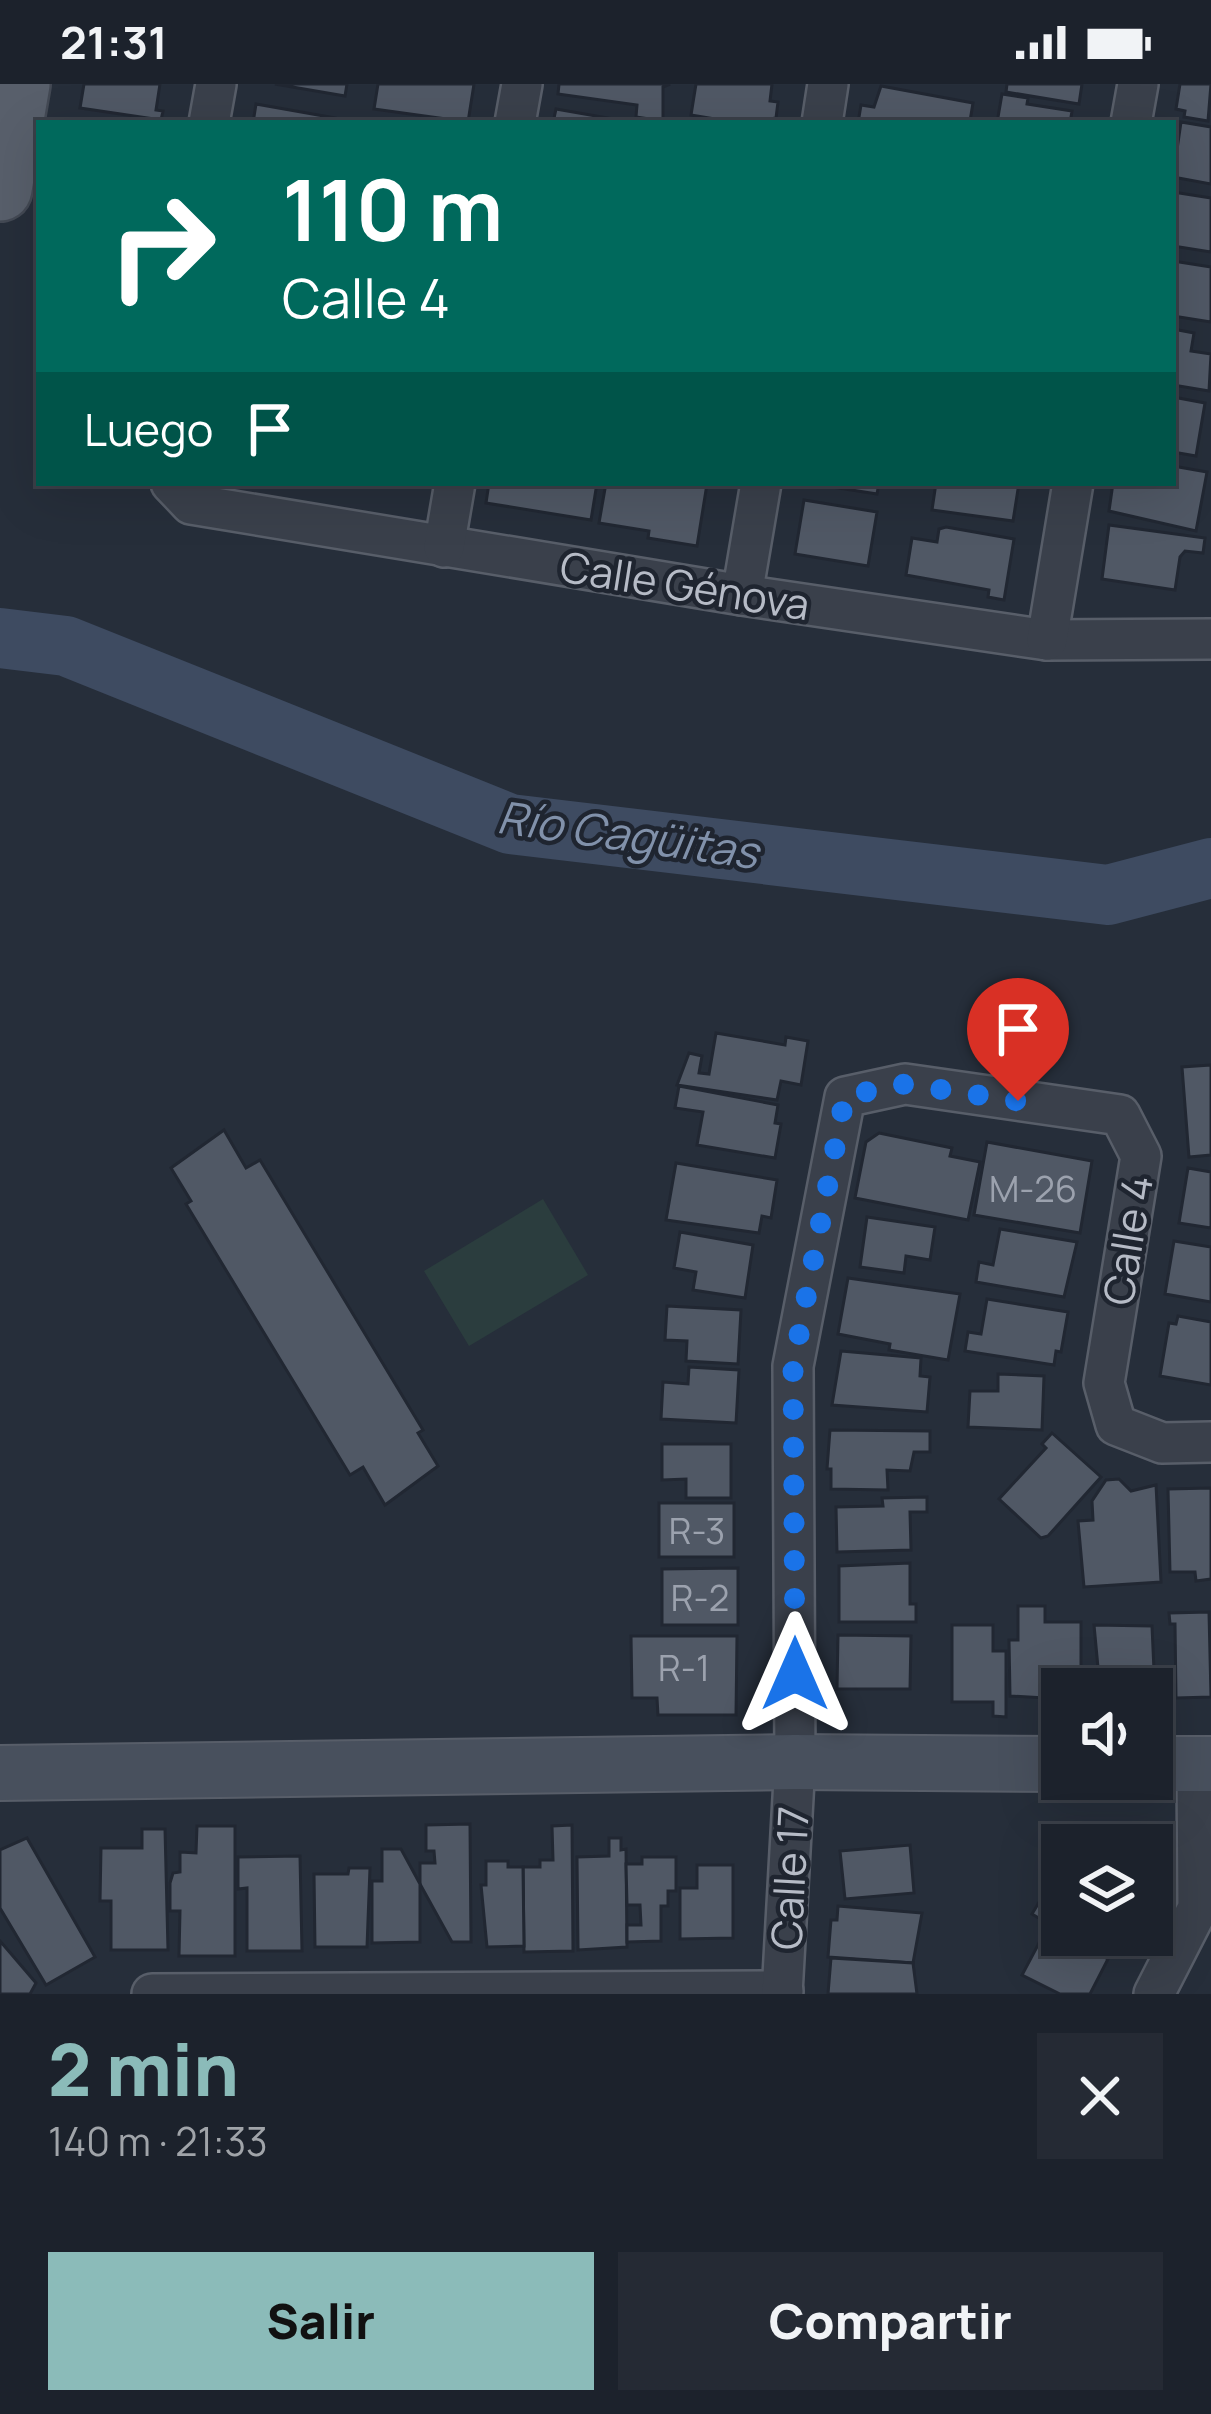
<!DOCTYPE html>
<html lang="es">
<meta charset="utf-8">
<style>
body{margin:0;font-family:Manrope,sans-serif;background:#252a34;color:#f1f3f6;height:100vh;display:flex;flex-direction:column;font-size:45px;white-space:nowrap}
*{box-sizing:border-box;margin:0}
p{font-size:39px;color:#a0a4a9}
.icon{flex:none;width:66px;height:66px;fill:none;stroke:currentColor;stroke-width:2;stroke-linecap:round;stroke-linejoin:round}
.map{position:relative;height:1910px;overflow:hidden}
.side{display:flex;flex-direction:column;background:#1c222c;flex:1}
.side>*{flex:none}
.banner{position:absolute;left:36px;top:36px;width:1140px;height:366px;border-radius:0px;box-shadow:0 12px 48px #0002,0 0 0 3px #3a3f48;background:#00695c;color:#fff;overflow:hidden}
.fabs{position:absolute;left:1041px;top:1584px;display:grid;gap:24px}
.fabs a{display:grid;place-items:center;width:132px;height:132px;border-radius:0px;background:#1c222c;box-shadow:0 12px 48px #0002,0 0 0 3px #3a3f48;font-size:60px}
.pin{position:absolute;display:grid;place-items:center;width:102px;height:102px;color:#fff;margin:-123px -51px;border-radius:50% 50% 50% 0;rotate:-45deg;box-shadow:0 0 12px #0007}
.pin .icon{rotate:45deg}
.me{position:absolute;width:132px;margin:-66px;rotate:0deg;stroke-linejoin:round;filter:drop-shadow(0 0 9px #0008)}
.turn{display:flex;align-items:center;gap:42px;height:252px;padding:0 48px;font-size:54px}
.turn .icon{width:156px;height:156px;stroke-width:2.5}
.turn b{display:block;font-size:84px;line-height:102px}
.then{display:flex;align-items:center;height:114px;padding:0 48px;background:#0003;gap:24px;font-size:45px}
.round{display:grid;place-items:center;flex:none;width:126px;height:126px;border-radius:0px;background:#252a34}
.summary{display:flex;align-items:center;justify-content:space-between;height:204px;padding:0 48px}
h1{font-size:72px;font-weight:800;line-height:90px;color:#8bbbb9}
.cta{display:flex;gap:24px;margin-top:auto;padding:24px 48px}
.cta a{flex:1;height:138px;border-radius:0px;background:#8bbbb9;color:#111;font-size:48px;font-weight:800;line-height:138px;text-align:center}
.cta a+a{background:#252a34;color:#f1f3f6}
.status{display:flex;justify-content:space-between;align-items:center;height:84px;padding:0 60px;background:#1c222c;direction:ltr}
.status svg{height:33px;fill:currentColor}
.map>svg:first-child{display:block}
</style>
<div class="status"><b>21:31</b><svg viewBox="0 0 49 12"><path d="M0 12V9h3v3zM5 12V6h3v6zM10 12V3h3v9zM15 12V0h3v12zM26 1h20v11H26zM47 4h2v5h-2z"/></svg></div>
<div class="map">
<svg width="1211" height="1910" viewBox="0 0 1211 1910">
<rect width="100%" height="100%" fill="#262e3a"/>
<polygon fill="#2b3d3e" points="543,1115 588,1191 469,1262 424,1187"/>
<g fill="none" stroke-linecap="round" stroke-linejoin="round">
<polyline stroke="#3e4b61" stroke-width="60" points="0,554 66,562 510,740 1108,811 1211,784"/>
</g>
<g fill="#505865" stroke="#212732" stroke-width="3">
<polygon points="84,0 160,0 156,26 163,27 161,36 80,24"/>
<polygon points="275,0 347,0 345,12"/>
<polygon points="378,0 474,0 468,38 374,25"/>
<polygon points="559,0 670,0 663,3 663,37 636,33 637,21 558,10"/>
<polygon points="696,0 772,0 770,17 778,18 776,34 739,39 691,31"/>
<polygon points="1007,0 1082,0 1079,20 1006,8"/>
<polygon points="1180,0 1211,0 1208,37 1184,33 1185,27 1176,25"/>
<polygon points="881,2 973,19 970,37 858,39 861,21 874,23"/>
<polygon points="1002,10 1028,14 1027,20 1072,27 1070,39 997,39"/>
<polygon points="256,20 335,34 334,39 253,39"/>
<polygon points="556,25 636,39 553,39"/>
<polygon points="1181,38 1211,43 1211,100 1173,93"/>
<polygon points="1173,108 1211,114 1211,168 1173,162"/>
<polygon points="1173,177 1211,183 1211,238 1173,232"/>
<polygon points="1173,245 1194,249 1191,267 1211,270 1209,307 1173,301"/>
<polygon points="1173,313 1205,319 1196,372 1173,368"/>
<polygon points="1173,382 1207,388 1196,447 1109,427 1113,399 1173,399"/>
<polygon points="489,399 597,399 591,436 486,419"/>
<polygon points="606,399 707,400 697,462 648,454 649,447 599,439"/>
<polygon points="807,399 879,399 877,410"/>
<polygon points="936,399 1019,399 1013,437 932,426"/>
<polygon points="804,416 877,428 868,482 795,470"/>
<polygon points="1109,441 1205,454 1203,469 1185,467 1180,473 1175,506 1102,495"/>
<polygon points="946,443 1014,455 1004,516 988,513 989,506 906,491 912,454 937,458 939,445"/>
<polygon points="716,949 785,961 786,953 808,957 801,1001 781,997 777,1016 677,1001 689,969 702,972 699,989 709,990"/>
<polygon points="1211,981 1211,1071 1189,1073 1182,983"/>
<polygon points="679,1002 778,1021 775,1039 781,1040 775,1074 697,1061 703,1028 675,1024"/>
<polygon points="224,1046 246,1084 260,1076 423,1346 418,1349 438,1382 385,1421 363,1383 350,1391 186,1120 191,1117 171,1084"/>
<polygon points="879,1049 952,1064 950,1072 980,1078 968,1136 855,1114 866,1058"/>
<polygon points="987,1058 1092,1077 1080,1149 974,1131"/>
<polygon points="676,1079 777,1096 771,1134 762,1132 759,1149 666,1136"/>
<polygon points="1188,1084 1211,1088 1211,1144 1179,1139"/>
<polygon points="867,1133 935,1143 930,1176 906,1172 904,1189 860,1183"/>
<polygon points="1000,1145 1077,1158 1064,1213 976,1198 979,1178 993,1181"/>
<polygon points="680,1148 753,1161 745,1214 693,1206 696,1188 674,1184"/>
<polygon points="1174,1157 1211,1163 1211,1218 1165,1210"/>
<polygon points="848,1194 960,1210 948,1276 889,1266 890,1260 838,1250"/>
<polygon points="987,1215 1068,1228 1061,1268 1056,1267 1054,1281 965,1267 968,1248 981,1250"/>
<polygon points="667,1222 741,1226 738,1280 686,1277 687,1257 665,1256"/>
<polygon points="1178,1232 1211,1238 1211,1301 1160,1292 1169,1239 1176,1240"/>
<polygon points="841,1267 921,1274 920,1292 930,1293 927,1328 832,1321"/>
<polygon points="689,1283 739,1286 736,1339 661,1335 663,1298 688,1300"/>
<polygon points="998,1290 1044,1292 1042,1346 968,1343 970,1307 998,1307"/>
<polygon points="830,1346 930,1347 930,1368 914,1368 910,1387 887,1386 888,1406 831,1405 831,1385 827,1385"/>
<polygon points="1052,1349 1101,1393 1048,1452 1041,1454 999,1415 1046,1364 1042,1360"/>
<polygon points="662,1360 731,1360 731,1414 686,1414 686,1395 662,1396"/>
<polygon points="1119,1395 1131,1407 1156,1401 1161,1498 1084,1503 1078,1437 1093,1436 1092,1417 1106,1396"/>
<polygon points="1211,1404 1211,1495 1196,1497 1195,1488 1170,1488 1168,1405"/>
<polygon points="927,1413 927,1428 910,1428 911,1466 837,1468 836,1423 883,1422 882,1414"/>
<rect x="659" y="1419" width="75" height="54"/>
<polygon points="910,1479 910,1520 916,1520 916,1538 839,1538 839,1482"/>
<polygon points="738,1484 738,1541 662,1541 662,1485"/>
<polygon points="1018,1522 1045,1522 1045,1538 1081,1538 1081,1605 1062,1605 1062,1615 1010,1612 1009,1556 1018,1556"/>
<polygon points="1209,1528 1211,1613 1176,1614 1175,1540 1170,1540 1169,1529"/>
<polygon points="952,1541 993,1541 993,1567 1006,1567 1006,1633 993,1632 993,1618 952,1618"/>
<polygon points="1094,1541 1152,1542 1155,1609 1152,1605 1100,1605"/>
<polygon points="838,1551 911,1552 910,1605 837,1605"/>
<polygon points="631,1552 737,1552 736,1631 658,1631 657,1614 632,1614"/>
<polygon points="470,1740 471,1858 452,1858 420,1800 420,1779 435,1779 434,1767 426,1767 426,1741"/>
<polygon points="572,1741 573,1867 524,1868 523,1783 540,1783 540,1776 553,1776 552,1742"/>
<polygon points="197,1742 235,1742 235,1872 179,1872 180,1827 170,1827 170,1799 173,1789 180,1788 180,1768 196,1769"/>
<polygon points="142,1745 165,1745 168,1866 111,1866 111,1817 100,1817 101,1764 142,1764"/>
<polygon points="27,1754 95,1873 46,1901 0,1824 0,1766"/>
<polygon points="609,1754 621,1754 621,1766 626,1765 627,1863 578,1866 577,1773 609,1772"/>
<polygon points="910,1761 914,1809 845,1815 840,1767"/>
<polygon points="382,1765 401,1765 420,1800 420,1858 372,1859 372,1797 382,1797"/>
<polygon points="300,1772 302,1867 247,1867 247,1804 238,1805 238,1773"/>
<polygon points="642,1773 676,1773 676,1807 668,1807 668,1822 661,1822 661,1857 627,1858 627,1841 641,1841 640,1821 627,1821 626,1780 642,1780"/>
<polygon points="486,1777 508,1777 508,1783 523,1783 524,1862 487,1863 481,1801 486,1801"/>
<polygon points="1062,1780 1062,1848 1032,1830"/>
<polygon points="697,1781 733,1781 733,1854 680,1855 680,1804 697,1804"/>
<polygon points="349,1784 370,1784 367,1863 315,1863 314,1790 348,1790"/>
<polygon points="838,1822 922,1829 913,1879 828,1873 831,1836 837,1836"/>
<polygon points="1047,1844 1108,1875 1090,1910 1060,1910 1022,1891"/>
<polygon points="1068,1851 1115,1851 1103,1872"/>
<polygon points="0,1857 36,1899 30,1910 0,1910"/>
<polygon points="831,1874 913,1879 917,1910 828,1910"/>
</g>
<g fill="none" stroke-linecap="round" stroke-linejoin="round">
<defs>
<g id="street">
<polyline points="209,39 216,0"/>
<polyline points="515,39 522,0"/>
<polyline points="822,39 828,0"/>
<polyline points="1131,39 1138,0"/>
<polyline points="171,399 191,420 742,511 1047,556 1211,555"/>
<polyline points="444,463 455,399"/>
<polyline points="742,511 761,399"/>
<polyline points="1047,556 1073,399"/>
<polyline points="152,1910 783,1907"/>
<polyline points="782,1910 795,1678 793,1282 845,1013 905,1000 1120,1031 1141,1072 1104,1299 1116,1341 1162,1359 1211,1358"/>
<polyline points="1154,1910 1198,1824 1197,1680"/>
</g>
<g id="secondary">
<polyline points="1152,1680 1211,1680"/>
<polyline points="0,1689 795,1678 1062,1680"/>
</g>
<polyline id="primary" points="0,105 18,0"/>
</defs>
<use href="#street" stroke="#585e69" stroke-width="44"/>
<use href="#secondary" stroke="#585e69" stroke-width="58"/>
<use href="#primary" stroke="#434954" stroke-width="68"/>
<use href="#street" stroke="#3a404b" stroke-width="39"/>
<use href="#secondary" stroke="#48505d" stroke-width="54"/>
<use href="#primary" stroke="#585f6b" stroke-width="63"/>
</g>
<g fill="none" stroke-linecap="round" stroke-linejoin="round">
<polyline stroke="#1a73e8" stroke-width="21" stroke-dasharray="0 37.8" points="795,1590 793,1282 845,1012 905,1000 1018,1017"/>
</g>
<g text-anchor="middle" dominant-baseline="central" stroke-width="9" stroke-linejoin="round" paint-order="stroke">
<g font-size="36" fill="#9ca2ae">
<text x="1033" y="1104">M-26</text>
<text x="697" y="1446">R-3</text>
<text x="700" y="1513">R-2</text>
<text x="684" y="1583">R-1</text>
</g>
<g font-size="42" fill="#b6bbc6" stroke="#1f2530">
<text transform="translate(685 501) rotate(9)">Calle Génova</text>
<text transform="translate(1127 1156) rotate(-81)">Calle 4</text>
<text transform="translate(789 1794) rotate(-87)">Calle 17</text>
</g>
<g font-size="45" font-style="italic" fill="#8191aa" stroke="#1f2530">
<text transform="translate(628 750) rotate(8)">Río Cagüitas</text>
</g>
</g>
</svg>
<div class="fabs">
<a><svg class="icon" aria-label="sound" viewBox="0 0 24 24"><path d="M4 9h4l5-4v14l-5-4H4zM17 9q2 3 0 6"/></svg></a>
<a><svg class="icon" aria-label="layers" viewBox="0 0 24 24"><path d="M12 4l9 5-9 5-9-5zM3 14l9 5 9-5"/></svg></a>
</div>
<div class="pin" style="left:1018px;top:1017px;background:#d93025"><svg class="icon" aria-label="arrive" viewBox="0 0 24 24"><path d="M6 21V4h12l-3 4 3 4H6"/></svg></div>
<svg class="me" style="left:795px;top:1590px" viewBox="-20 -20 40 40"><path d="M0-17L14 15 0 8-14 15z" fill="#1a73e8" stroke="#fff" stroke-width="4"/></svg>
<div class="banner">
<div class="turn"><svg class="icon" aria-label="right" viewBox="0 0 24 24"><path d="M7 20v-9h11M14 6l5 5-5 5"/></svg><div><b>110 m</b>Calle 4</div></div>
<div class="then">Luego<svg class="icon" aria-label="arrive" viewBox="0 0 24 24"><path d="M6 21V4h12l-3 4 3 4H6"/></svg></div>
</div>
</div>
<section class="side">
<div class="summary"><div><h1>2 min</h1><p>140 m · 21:33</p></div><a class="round"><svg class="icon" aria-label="close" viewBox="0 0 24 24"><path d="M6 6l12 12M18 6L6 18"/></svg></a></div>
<div class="cta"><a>Salir</a><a>Compartir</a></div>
</section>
